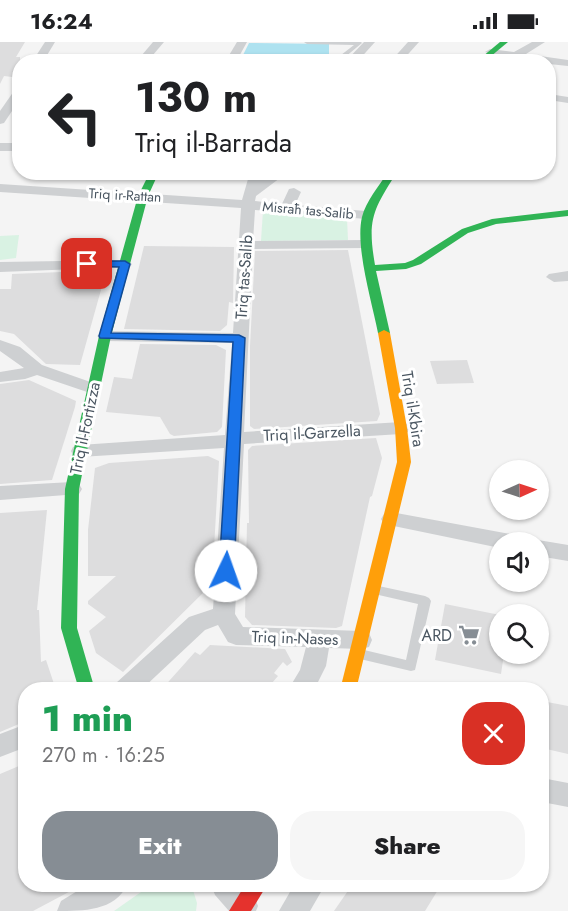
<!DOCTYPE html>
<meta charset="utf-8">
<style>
body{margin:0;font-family:Jost,sans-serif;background:#f6f6f6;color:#202124;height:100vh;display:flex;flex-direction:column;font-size:22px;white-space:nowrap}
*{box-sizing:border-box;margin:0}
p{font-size:20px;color:#757577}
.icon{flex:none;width:33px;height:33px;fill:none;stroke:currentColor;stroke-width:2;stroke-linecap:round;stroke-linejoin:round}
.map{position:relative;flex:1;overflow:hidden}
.sheet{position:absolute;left:18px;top:640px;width:531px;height:210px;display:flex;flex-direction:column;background:#fff;border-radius:24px;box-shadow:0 2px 4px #0004}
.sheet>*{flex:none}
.hud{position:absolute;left:12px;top:12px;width:544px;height:126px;border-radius:24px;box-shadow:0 2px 4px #0004;background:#fff;color:#202124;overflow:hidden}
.needle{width:39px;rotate:87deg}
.controls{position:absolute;left:489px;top:418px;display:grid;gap:12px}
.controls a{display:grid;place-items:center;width:60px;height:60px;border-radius:50%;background:#fff;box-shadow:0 2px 4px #0004;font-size:30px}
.pin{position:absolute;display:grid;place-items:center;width:51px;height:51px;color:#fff;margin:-26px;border-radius:12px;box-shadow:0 3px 9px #0006}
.me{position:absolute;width:66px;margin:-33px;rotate:3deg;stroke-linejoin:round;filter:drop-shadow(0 0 4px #0008)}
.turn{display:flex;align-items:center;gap:21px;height:126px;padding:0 24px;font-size:27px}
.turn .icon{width:78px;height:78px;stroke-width:2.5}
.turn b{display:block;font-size:42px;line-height:51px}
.round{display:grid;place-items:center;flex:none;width:63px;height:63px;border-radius:24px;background:#f6f6f6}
.headline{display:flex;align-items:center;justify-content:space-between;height:102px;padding:0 24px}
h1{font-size:36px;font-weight:800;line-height:45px;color:#1e9e55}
.cta{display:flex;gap:12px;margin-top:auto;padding:12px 24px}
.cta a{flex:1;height:69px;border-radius:24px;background:#868d94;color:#fff;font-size:24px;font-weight:800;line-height:69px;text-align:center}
.cta a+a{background:#f6f6f6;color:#202124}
.status{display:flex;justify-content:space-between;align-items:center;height:42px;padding:0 30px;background:#fff;direction:ltr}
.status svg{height:16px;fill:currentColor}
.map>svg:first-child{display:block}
</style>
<div class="status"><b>16:24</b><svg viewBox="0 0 49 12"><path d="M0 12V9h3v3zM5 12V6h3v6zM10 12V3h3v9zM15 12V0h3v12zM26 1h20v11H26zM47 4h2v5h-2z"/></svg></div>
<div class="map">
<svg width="568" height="869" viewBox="0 0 568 869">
<rect width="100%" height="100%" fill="#f4f4f4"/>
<g fill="#d9f2e3">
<polygon points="263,168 347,176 348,198 261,199"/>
<polygon points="19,193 16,216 0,218 0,194"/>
<polygon points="151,843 181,843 188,848 192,845 197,861 196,869 114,869"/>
</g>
<polygon fill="#aee2f0" points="249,1 329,2 329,16 242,15"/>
<g fill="#ddddde">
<polygon points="0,0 25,0 16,15 20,15 20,36 4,34 0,42"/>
<polygon points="144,204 234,205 233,261 229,260 227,283 220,289 124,287"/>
<polygon points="348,208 380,372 377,379 254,387 250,384 250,304 255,209"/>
<polygon points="62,230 106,230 80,323 46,322 14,292 0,289 0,247 11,247 12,232"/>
<polygon points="140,302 216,303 226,308 222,385 217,390 174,394 170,392 160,375 106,370 114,335 132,337"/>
<polygon points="467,318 474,341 437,342 430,319"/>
<polygon points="29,338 76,359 75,365 52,438 0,442 0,342"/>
<polygon points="376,396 382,416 372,454 370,455 342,584 336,586 252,583 245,575 247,481 249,481 248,408 252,404"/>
<polygon points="208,414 219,419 212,542 123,630 96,611 89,589 106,575 88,562 88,559 116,534 88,534 88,488 95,426 109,421"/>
<polygon points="47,468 37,568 39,568 41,620 46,618 56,648 26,648 26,679 0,690 0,471"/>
<polygon points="445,562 500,573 500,612 504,612 501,632 435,618"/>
<polygon points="210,603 285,607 292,620 287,624 283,620 274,631 278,634 266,648 161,648 195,610 200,613"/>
<polygon points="542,659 568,664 568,712 542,706"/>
<polygon points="26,721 26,843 82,843 33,869 0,869 0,732"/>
<polygon points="352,843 441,843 425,869 334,869"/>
</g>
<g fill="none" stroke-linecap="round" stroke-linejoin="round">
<g fill="#ced0d2" fill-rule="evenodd">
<polygon points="304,0 361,0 362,1 339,20 332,20 354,3 307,2"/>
<polygon points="256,16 259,18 258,20 252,20"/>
<polygon points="374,543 425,554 429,556 431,559 415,628 411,629 360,617 356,616 354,612 356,608 360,607 406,618 418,562 370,551 368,548 370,545"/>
</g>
<g fill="#ced0d2" fill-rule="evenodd">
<polygon points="45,0 55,0 43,20 32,20"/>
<polygon points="153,0 164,0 147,20 136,20"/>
<polygon points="237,0 247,0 236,20 225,20"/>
<polygon points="364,0 375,0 357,20 345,20"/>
<polygon points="408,0 419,0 401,20 390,20"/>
<polygon points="532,0 545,0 526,12 568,18 568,24 549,22 549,20 513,18 485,10 490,7 514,10"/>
<polygon points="20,45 20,57 4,81 0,82 0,69 16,46"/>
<polygon points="549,52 568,55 568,61 549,58"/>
<rect x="0" y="101" width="20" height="8"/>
<polygon points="250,130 263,130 261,138 272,130 288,130 256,154 255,159 282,162 289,147 294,146 301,150 295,163 366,169 373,173 366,177 255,168 253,199 365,198 372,202 365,206 253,207 244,390 401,380 408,382 410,386 408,390 401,392 244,402 235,572 243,585 361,589 369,591 372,598 369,605 361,607 329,606 326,624 314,648 288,648 300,628 306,605 236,603 228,600 218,583 205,588 141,648 113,648 116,641 189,575 213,567 224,406 80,415 73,413 71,409 73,405 80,403 225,393 232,301 105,299 97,294 105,289 233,291 241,166 0,150 0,142 242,158"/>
<polygon points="125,218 132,222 130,225 0,230 0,220"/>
<polygon points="568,229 568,239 554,240 546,235 549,232"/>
<polygon points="0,298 20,305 42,323 99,343 102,347 99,351 93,352 37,333 25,337 0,340 0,330 24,326 0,309"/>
<polygon points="72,440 79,442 82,447 79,452 0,458 0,444"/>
<polygon points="391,470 515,493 522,496 525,501 500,501 500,506 384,482 381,477 384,472"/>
<polygon points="538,498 568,503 568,519 538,514 538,501 530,501"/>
<polygon points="26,682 26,705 0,715 0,692"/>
<polygon points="542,736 568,741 568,765 542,760"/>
<path d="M87 843H127C115 869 83 869 57 869L61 859Z"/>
<polygon points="211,843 244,843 254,854 258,864 256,869 229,869 215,853"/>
<polygon points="294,843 325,843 310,869 279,869"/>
</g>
<g fill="#30b455" fill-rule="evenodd">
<polygon points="500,0 508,0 484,20 476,20"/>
<polygon points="150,130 159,130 148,154 111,294 79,447 77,586 95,648 79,648 61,586 65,447 99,294 138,154"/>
<path d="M388 130H397C373 168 367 177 375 223L405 221 413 218 462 187 492 177 568 168V174L496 182 468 191 421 222 406 227 376 229 390 291 384 294 378 291C372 260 355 205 362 175 366 159 379 144 388 130Z"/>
</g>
<polygon fill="#ff9f0a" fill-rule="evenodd" points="384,288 390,291 407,386 411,420 356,648 340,648 397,420 395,386 378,291"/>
<polygon fill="#e5322d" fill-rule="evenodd" points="245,843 267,843 251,869 229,869"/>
</g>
<polygon fill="#1a73e8" stroke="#114b97" stroke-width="1.5" points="87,219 125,219 130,222 111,291 239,293 245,296 234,529 232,533 221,533 219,529 233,300 100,296 99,294 119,225 83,224 81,222"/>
<defs>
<symbol id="supermarket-bare" viewBox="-9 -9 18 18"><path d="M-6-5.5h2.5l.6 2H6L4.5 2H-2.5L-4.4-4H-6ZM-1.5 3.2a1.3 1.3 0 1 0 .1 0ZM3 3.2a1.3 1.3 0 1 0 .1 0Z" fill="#868d94" stroke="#fff" stroke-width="2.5" paint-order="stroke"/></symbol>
</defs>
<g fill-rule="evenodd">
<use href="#supermarket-bare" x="454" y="578" width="30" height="30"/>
</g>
<g text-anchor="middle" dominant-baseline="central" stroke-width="6" stroke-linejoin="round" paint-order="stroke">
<g font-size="14" fill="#4a5661" stroke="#fff">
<text transform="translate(125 153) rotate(3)">Triq ir-Rattan</text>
<text transform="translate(308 168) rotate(5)">Misraħ tas-Salib</text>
</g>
<g font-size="16" fill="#4a5661" stroke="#fff">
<text transform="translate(244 235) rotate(-86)">Triq tas-Salib</text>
<text transform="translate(413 367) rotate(81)">Triq il-Kbira</text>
<text transform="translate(85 386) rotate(-78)">Triq il-Fortizza</text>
<text transform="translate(312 391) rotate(-3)">Triq il-Garzella</text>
<text transform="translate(295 596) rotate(2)">Triq in-Nases</text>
</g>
<g font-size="16" fill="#4a5661" stroke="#fff" text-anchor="end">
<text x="452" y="593">ARD</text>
</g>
</g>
</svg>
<div class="controls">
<a><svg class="needle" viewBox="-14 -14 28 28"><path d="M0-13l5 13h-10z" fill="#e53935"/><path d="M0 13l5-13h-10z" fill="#757577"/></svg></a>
<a><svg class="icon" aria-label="sound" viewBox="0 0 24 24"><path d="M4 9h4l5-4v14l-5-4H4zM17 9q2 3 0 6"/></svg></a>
<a><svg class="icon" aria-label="search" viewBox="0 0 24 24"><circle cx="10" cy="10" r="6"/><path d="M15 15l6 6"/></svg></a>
</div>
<div class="pin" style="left:87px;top:222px;background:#d93025"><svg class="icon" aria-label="arrive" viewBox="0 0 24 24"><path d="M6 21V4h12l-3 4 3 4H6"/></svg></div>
<svg class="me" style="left:226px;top:529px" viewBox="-20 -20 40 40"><circle r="19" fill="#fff"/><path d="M0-13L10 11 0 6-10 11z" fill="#1a73e8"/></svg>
<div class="hud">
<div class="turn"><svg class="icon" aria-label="left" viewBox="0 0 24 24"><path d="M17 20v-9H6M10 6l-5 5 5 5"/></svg><div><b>130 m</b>Triq il-Barrada</div></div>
</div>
<section class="sheet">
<div class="headline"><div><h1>1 min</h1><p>270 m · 16:25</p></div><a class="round" style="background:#d93025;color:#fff"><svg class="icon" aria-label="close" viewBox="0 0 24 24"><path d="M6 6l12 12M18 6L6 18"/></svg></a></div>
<div class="cta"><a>Exit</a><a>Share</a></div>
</section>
</div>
